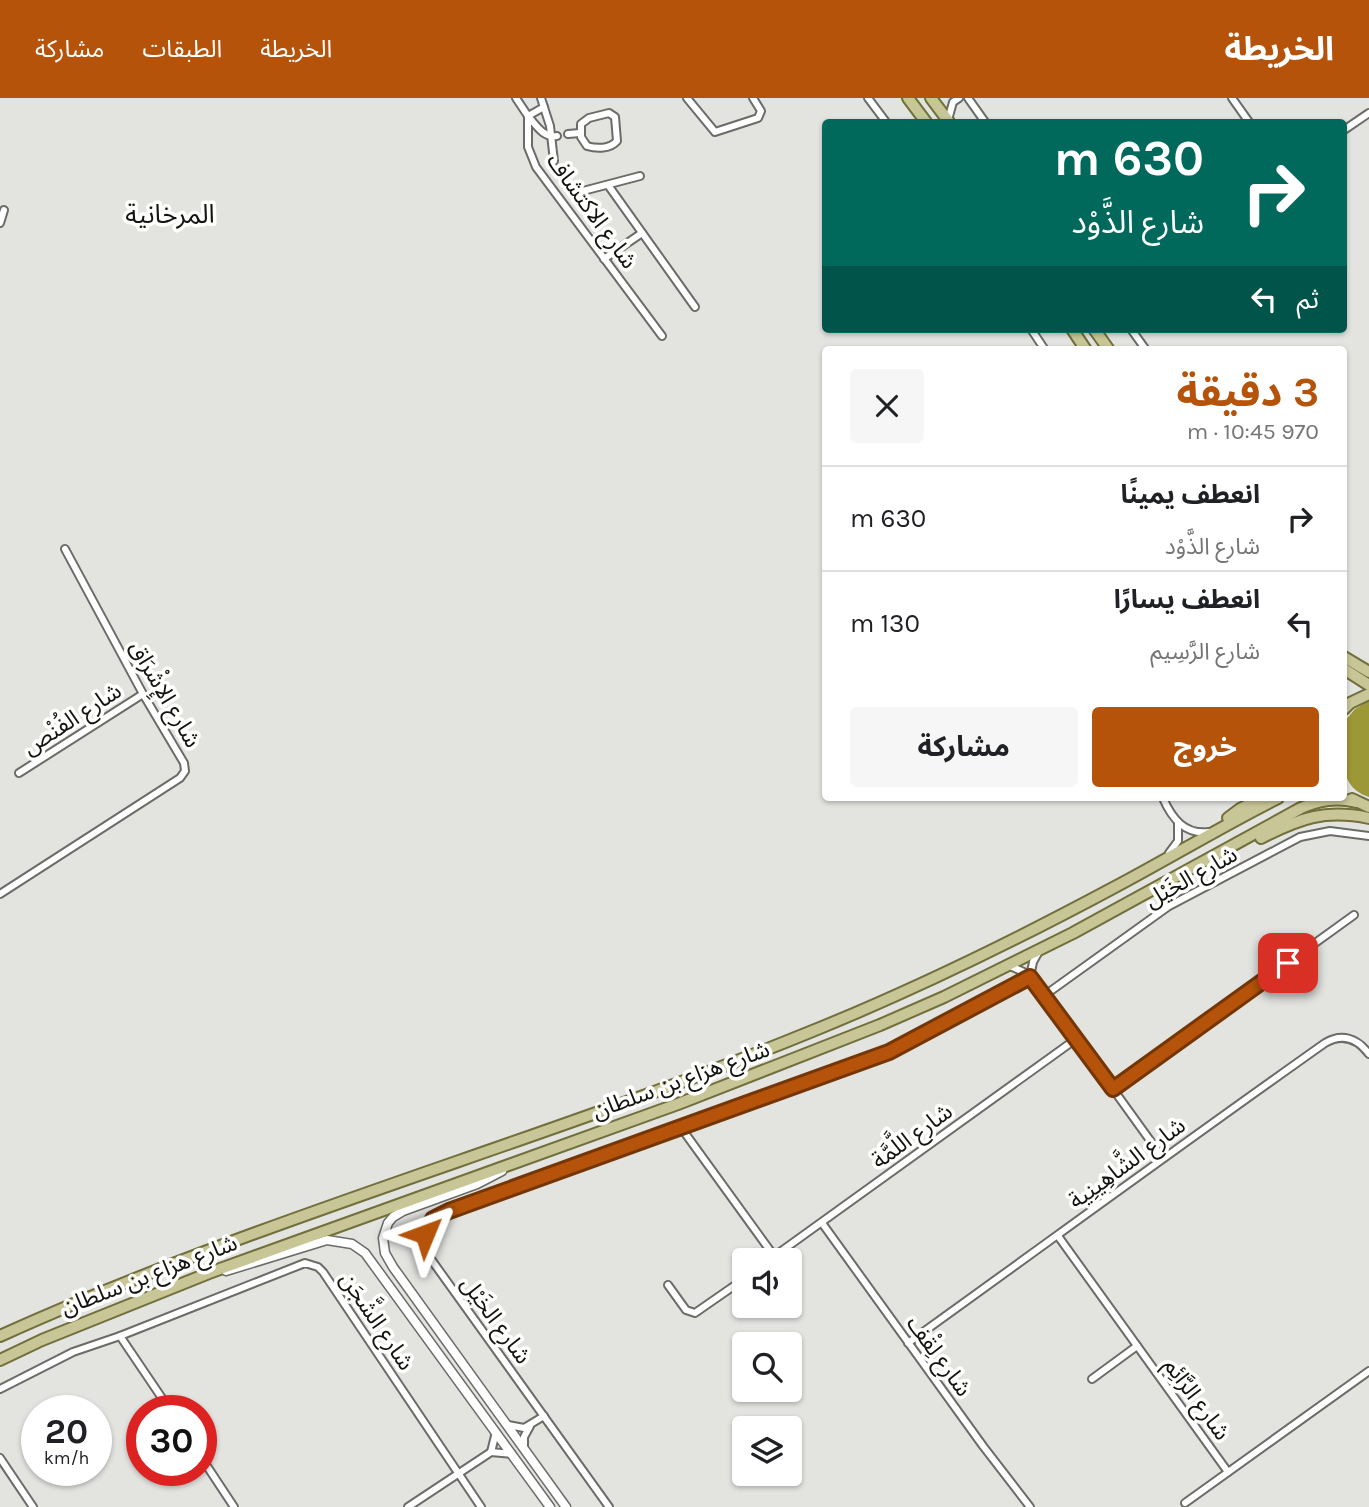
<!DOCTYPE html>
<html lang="ar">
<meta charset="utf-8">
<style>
body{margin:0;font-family:Karla,"Noto Sans Arabic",sans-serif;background:#f6f6f6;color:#202124;direction:rtl;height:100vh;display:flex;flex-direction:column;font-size:26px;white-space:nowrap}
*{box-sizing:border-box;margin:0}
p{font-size:23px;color:#757577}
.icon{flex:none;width:38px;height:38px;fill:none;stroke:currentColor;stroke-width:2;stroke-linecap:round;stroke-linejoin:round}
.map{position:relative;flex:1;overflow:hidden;direction:ltr}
.panel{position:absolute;left:822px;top:248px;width:525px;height:455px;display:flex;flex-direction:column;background:#fff;border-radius:7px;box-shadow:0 2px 5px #0004;direction:rtl}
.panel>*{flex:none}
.hud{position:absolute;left:822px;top:21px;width:525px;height:214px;border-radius:7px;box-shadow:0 2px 5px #0004;direction:rtl;background:#00695c;color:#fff;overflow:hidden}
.tools{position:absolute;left:732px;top:1150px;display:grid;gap:14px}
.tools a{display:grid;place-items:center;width:70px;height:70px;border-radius:7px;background:#fff;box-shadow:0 2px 5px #0004;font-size:35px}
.speed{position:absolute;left:21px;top:1297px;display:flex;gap:14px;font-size:35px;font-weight:700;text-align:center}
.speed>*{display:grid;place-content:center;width:91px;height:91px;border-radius:50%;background:#fff;box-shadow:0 2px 5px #0004;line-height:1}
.speed small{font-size:18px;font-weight:400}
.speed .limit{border:10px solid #d22;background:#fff;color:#111}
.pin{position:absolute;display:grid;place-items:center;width:60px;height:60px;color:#fff;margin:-30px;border-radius:14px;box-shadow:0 4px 10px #0006}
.me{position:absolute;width:77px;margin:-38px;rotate:46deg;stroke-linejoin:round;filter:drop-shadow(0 0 5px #0008)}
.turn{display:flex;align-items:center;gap:24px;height:147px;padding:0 28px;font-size:32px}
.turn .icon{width:91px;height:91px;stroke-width:2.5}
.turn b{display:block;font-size:49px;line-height:60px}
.then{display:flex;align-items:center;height:66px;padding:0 28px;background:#0003;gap:14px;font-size:26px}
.round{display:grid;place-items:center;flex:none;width:74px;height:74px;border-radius:7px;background:#f6f6f6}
.overview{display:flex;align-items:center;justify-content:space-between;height:119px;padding:0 28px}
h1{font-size:42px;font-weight:700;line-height:52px;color:#b45309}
.action{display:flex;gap:14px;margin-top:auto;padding:14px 28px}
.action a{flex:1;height:80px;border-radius:7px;background:#b45309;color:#fff;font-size:28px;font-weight:700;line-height:80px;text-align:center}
.action a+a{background:#f6f6f6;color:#202124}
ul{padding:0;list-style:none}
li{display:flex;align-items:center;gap:21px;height:105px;padding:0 28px;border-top:2px solid #e0e0e0}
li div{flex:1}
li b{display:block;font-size:26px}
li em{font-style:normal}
header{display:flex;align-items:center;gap:42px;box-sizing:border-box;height:98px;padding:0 35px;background:#b45309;color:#fff}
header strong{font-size:33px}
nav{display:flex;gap:38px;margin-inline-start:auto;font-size:24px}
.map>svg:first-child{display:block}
</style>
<header>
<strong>الخريطة</strong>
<nav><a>الخريطة</a><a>الطبقات</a><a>مشاركة</a></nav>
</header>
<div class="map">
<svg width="1369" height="1409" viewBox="0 0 1369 1409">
<rect width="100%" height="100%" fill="#e3e3e0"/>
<path fill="#9d9837" d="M1369 603V699C1335 688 1344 653 1344 624L1355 611Z"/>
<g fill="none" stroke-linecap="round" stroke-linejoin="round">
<defs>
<g id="minor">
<polyline points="516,0 528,18 528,49 536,69 662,238"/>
<polyline points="541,0 550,28 554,63"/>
<polyline points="687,0 715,34 758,20 761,13 753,0"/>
<polyline points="868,0 886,24"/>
<polyline points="968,0 985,24"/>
<polyline points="1232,0 1249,24"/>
<path d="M544 9 528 18C536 27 543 40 557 38"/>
<path d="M609 15 615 19 617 43C610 51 597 51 587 48L581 39V26L589 20Z"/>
<polyline points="948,22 953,4 959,0"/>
<polyline points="1344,32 1369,15"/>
<polyline points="568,36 580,35"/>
<polyline points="608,87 695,209"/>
<polyline points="583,93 640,78"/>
<polyline points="0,125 4,112"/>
<polyline points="604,161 642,135"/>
<polyline points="1031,231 1045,252"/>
<polyline points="1131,231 1146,252"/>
<polyline points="19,675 143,596"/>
<path d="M1163 700C1172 721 1185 737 1209 734"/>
<polyline points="1169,755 1178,743 1178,725"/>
<polyline points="0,796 180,680 185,673 184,665 143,596 65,451"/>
<polyline points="1010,868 1026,875 1038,887 1162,1059"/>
<polyline points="1030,879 1033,864 1038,855"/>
<polyline points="1045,897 1169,808 1300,739 1330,733 1369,738"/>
<polyline points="1113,991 1354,817"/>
<polyline points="682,1031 774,1158"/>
<polyline points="822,1125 983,1348 1030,1409"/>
<polyline points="1058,1138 1228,1374"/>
<polyline points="769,1162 1076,941"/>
<polyline points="668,1187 686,1212 695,1215 744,1181"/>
<polyline points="120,1238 170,1312"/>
<path d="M908 1245C1047 1145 1185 1044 1325 945 1342 935 1357 940 1369 956"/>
<polyline points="1092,1281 1137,1248"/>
<polyline points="0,1291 73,1254 120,1238 305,1165 318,1169 323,1174 481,1409"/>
<polyline points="508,1327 524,1330 544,1318"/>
<polyline points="524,1349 524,1339 530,1328"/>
<polyline points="491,1354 496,1334"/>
<polyline points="201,1359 234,1409"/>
<polyline points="0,1360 33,1409"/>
<polyline points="1185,1405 1369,1273"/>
<polyline points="408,1409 491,1354 512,1356"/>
<path d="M609 1409 428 1157C419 1137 429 1121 449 1113L889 954 1030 879"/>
</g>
<g id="tertiary">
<polyline points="502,1073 477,1086 403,1113 393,1119 388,1125 383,1140 385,1155 393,1169 566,1409"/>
<polyline points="226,1173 327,1142 352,1146 365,1155 550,1409"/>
</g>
<g id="primary">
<polyline points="908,0 926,24"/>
<polyline points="931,0 949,24"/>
<polyline points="1072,231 1086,252"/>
<polyline points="1094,231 1109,252"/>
<polyline points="1344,559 1369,574"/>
<polyline points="1344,571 1369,587"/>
<polyline points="1344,611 1350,605 1369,596"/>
<polyline points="1352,701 1369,709"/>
<polyline points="1228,720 1240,711 1262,700"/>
<path d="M1261 740C1300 720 1325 711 1369 720"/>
<path d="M0 1238C263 1119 543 1043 810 934 914 892 1014 843 1113 790 1168 761 1222 728 1278 700"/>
<path d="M0 1262 42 1242 209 1175 678 1006 880 927 944 899 1073 835 1301 710C1320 702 1336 699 1356 704"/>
</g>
</defs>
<use href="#minor" stroke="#6b6b68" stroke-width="10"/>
<use href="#tertiary" stroke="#6b6b68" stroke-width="11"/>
<use href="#primary" stroke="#716f3c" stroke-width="14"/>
<use href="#minor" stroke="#fff" stroke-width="6"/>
<use href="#tertiary" stroke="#fff" stroke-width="8"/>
<use href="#primary" stroke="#c8c697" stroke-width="10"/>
</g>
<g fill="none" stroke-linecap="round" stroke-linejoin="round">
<defs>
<polyline id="route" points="425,1136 433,1121 449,1113 889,954 1030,879 1113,991 1288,865"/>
</defs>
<use href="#route" stroke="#753606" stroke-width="18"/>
<use href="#route" stroke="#b45309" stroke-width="12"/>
</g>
<g text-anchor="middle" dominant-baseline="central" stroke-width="7" stroke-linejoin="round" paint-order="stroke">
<g font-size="23" fill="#131312" stroke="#fffffe">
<text transform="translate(592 113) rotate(54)">شارع الاكتشاف</text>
<text transform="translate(165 596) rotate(60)">شارع الإِشْرَاق</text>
<text transform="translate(72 621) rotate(-33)">شارع الفُنْص</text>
<text transform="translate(1191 779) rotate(-29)">شارع الخَيْل</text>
<text transform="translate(681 982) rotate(-20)">شارع هزاع بن سلطان</text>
<text transform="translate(912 1038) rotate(-36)">شارع اللَّمَّة</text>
<text transform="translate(1127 1065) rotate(-36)">شارع الشَّاهِينِية</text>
<text transform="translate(149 1177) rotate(-21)">شارع هزاع بن سلطان</text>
<text transform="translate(496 1222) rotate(54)">شارع الخَيْل</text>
<text transform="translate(377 1223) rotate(56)">شارع الشَّجَن</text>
<text transform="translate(939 1258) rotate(54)">شارع لِقْف</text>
<text transform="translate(1197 1301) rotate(54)">شارع الرَّائِم</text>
</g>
<g font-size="26" fill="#131312" stroke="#fffffe">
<text x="170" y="116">المرخانية</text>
</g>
</g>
</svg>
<div class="tools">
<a><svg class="icon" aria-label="sound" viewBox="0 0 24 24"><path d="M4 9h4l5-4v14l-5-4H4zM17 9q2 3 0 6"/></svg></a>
<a><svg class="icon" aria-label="search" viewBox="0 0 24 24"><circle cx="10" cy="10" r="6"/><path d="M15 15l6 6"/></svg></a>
<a><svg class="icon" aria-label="layers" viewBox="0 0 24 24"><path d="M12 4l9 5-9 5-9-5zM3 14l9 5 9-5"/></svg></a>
</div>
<div class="speed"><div>20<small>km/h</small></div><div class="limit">30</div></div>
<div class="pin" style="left:1288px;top:865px;background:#d93025"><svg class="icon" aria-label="arrive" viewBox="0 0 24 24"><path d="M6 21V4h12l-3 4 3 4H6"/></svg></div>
<svg class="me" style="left:425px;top:1136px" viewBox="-20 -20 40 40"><path d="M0-17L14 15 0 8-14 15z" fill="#b45309" stroke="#fff" stroke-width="4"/></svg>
<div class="hud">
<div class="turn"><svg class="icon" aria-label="right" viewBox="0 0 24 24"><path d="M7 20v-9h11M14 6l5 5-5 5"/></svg><div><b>630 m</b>شارع الذَّوْد</div></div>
<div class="then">ثم<svg class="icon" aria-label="left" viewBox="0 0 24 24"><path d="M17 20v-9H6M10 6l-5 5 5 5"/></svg></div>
</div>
<section class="panel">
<div class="overview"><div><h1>3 دقيقة</h1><p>970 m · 10:45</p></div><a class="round"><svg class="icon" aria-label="close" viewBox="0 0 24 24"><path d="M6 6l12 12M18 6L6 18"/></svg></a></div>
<ul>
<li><svg class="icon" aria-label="right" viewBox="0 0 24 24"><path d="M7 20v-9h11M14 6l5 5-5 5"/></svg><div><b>انعطف يمينًا</b><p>شارع الذَّوْد</p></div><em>630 m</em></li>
<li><svg class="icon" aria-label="left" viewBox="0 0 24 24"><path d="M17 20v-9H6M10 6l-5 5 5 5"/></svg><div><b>انعطف يسارًا</b><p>شارع الرَّسِيم</p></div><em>130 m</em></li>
</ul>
<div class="action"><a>خروج</a><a>مشاركة</a></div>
</section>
</div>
